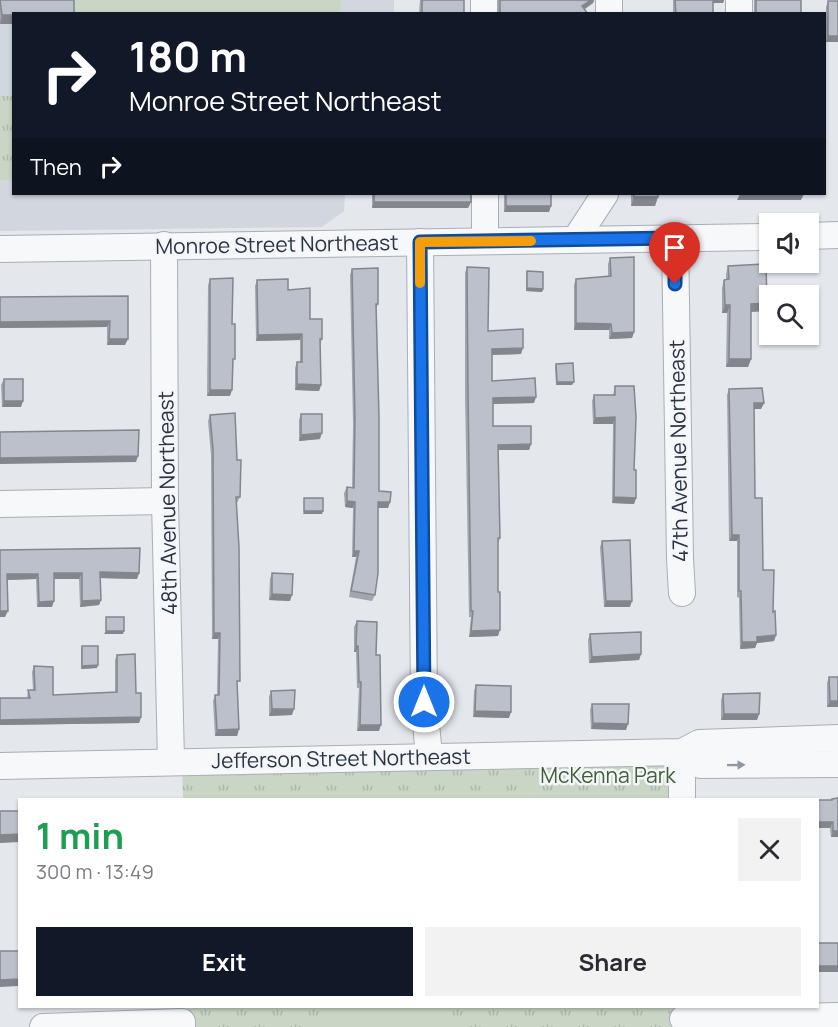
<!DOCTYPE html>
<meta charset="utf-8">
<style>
body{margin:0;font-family:Manrope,sans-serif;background:#f2f2f3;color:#2b2b33;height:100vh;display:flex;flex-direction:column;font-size:22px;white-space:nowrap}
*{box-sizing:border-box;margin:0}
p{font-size:20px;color:#7c7c81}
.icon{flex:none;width:33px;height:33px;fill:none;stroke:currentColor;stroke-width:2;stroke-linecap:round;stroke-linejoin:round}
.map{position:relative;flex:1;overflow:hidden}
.drawer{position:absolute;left:18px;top:798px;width:801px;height:210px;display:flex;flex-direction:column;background:#fff;border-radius:0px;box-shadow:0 2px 4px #0004}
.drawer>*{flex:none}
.hud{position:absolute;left:12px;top:12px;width:814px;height:183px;border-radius:0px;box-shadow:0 2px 4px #0004;background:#111827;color:#fff;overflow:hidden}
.tools{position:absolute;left:759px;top:213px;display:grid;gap:12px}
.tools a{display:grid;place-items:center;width:60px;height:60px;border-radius:0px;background:#fff;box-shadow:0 2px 4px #0004;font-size:30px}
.pin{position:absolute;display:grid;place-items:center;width:51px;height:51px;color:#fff;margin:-62px -26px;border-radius:50% 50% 50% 0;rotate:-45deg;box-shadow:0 0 6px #0007}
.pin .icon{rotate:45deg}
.me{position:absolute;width:66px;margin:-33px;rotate:0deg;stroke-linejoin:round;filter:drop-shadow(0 0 4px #0008)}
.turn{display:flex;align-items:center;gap:21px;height:126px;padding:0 18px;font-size:27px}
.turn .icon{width:78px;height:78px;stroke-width:2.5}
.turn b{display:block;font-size:42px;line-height:51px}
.then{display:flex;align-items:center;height:57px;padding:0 18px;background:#0003;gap:12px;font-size:22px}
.round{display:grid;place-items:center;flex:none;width:63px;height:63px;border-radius:0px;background:#f2f2f3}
.head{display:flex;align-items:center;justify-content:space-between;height:102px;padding:0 18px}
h1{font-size:36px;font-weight:700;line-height:45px;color:#1e9e55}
.button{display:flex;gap:12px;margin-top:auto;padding:12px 18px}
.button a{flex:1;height:69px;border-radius:0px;background:#111827;color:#fff;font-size:24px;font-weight:700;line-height:69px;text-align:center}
.button a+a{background:#f2f2f3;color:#2b2b33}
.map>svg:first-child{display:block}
</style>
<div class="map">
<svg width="838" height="1027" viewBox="0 0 838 1027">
<defs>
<pattern id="park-tufts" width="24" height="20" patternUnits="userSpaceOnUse" patternTransform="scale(1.5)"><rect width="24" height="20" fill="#c9d6c5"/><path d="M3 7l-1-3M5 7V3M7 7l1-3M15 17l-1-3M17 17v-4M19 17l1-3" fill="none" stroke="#adb8ab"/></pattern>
</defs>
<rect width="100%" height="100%" fill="#e4e7ec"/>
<polygon fill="#d2d6de" points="0,0 394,0 394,14 14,14 14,194 345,194 344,211 322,227 0,231"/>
<g fill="url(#park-tufts)">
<polygon points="0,96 13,96 13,179 0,180"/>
<polygon points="672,748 672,799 183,799 182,762"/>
<polygon points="674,1006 674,1027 188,1027 187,1007"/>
</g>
<g fill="#c9d6c5">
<polygon points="70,0 341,0 340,14 71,13"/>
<polygon points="325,1007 453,1007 453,1024 451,1027 326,1027"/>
</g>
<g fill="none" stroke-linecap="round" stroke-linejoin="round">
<defs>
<g id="minor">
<polyline points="484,0 484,14"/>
<polyline points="609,0 609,14"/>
<polyline points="739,14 739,0"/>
<polyline points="485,194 485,241"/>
<polyline points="808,236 838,235"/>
<polyline points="675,238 680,559 682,593"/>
<polyline points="575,240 605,194"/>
<polyline points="420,242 424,702 429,756"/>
<polyline points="164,245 165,501 171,761"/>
<polyline points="0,249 770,237"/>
<polyline points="0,504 165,501"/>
<polyline points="682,752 700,765 838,764"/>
<polyline points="682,752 682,800"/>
<polyline points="0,766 682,752 699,743 838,738"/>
<polyline points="683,1019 838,1016"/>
<polyline points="43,1027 182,1022 182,1027"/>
</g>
</defs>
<use href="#minor" stroke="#a9aeb7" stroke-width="28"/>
<use href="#minor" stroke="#f7f8fa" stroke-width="26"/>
</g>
<g fill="#a1a5ae">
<polygon points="0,0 14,14 14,24 0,24"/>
<polygon points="420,0 464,0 464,14 419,14"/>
<polygon points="497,0 594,0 593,3 585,9 588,14 498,14"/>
<polygon points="673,0 724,0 723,3 713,3 713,14 673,14"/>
<rect x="754" y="0" width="47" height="14"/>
<polygon points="828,1 838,1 838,42 826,42 826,7"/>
<polygon points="372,194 471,194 471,202 468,208 372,208"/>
<polygon points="504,194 554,194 551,196 549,212 504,212"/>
<polygon points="631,194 658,194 655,206 631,206"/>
<polygon points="610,258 634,332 632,338 609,339 609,330 574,330 574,285 576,279 608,277 608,264"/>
<polygon points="728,266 767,303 764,311 751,312 751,359 748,367 726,367 727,313 722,313 722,288 724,280 726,280 726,274"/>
<polygon points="467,267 488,331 521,354 492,355 492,381 534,403 493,404 493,426 531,444 529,450 498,450 500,538 498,544 498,636 469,637 471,617 469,617 465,395 465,273"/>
<polygon points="352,269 378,304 376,310 379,491 390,502 388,508 378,508 375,595 372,601 349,597 356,557 352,557 353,508 345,507 344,493 347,487 352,488 353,424 350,275"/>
<polygon points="527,271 543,289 542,292 526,291 526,274"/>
<polygon points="210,279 232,324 230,396 207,396 208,285"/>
<polygon points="257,280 288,290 310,319 322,339 320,345 321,385 319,391 295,390 295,368 297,362 300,362 300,340 256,341 255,286"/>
<polygon points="128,296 125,345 107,345 107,327 0,328"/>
<polygon points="556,364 572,385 556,385 555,367"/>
<polygon points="4,379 21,407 2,407 1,385"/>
<polygon points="615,386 634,470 636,498 634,504 612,503 613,424 593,424 592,401 594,395 613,395"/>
<polygon points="729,389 764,403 761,409 754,409 755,498 763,570 773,612 776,635 774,641 757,643 755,648 740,649 739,598 737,597 737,541 729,541 727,395"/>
<polygon points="301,414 320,439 299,441 299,420"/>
<polygon points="210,415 240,497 237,503 236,503 237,687 239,729 237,736 215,736 213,701 215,695 217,695 218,639 212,639 211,455 208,421"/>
<polygon points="602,541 630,607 604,607 600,547"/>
<polygon points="0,550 139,573 137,579 100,578 101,600 99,605 80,607 79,579 54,579 52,607 37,607 36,579 7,580 5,617"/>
<polygon points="272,573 290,601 269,600 270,579"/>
<polygon points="357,621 376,655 379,731 357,731 359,688 357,688 356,652 354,652 354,627"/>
<polygon points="590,634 641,654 639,660 589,663 588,640"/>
<polygon points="82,646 97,668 81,669 81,649"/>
<polygon points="117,655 136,693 141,717 139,723 0,725 0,698 27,698 28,690 33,690 32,672 34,666 53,695 115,692 115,660"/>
<polygon points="829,677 838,677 838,707 827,707 827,683"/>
<polygon points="476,685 509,718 473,717 474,691"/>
<polygon points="271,691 292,715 269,716 269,697"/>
<polygon points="723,694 759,714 757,720 721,720 721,700"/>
<polygon points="592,704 626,730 591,729 590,710"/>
<polygon points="818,800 832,800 838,837 831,837 830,828 818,828"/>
</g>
<g fill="#83868d">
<polygon points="591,0 594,0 593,3 580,12 582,6"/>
<polygon points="712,0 724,0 723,3 711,3"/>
<polygon points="2,15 14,15 14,24 0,24"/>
<polygon points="828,36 838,36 838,42 826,42"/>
<polygon points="740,194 804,194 801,200 737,200"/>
<polygon points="634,197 658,197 655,206 631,206"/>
<polygon points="374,202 471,202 468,208 372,208"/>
<polygon points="506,206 551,206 549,212 504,212"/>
<polygon points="527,288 543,289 542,292 526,291"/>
<polygon points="767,303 764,311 748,312 751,304"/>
<polygon points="725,305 730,305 727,313 722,313"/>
<polygon points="110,321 107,327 0,328 0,322"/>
<polygon points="576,323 611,324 609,330 574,330"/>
<polygon points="634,332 632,338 609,339 612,333"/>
<polygon points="302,334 300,340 256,341 258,335"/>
<polygon points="109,339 128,339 125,345 107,345"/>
<polygon points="523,348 521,354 490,355 492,349"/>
<polygon points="729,359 751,359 748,367 726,367"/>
<polygon points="557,382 574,382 572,385 556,385"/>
<polygon points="297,384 321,385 319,391 295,390"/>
<polygon points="210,390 232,390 230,396 207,396"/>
<polygon points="536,397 534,403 490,404 493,398"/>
<polygon points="4,401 23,401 21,407 2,407"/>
<polygon points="754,403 764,403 761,409 752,409"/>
<polygon points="615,417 613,424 593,424 595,418"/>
<polygon points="322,433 320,439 299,441 301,435"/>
<polygon points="531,444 529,450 495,450 498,445"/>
<polygon points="138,456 136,462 0,464 0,458"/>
<polygon points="614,497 636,498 634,504 612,503"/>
<polygon points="347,501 355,502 353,508 345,507"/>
<polygon points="378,502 390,502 388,508 376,508"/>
<polygon points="304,511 323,511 322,514 303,514"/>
<polygon points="732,535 739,535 737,541 729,541"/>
<polygon points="354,551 359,551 356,557 352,557"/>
<polygon points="100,572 139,573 137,579 98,578"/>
<polygon points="54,573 82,573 79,579 51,579"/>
<polygon points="7,574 38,574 36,579 5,580"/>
<polygon points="272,594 292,595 290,601 269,600"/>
<polygon points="101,600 99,605 80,607 82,601"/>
<polygon points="54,601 52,607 37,607 39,602"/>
<polygon points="606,601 632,601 630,607 604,607"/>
<polygon points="0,611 8,611 5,617 0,617"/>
<polygon points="500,630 498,636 469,637 471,631"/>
<polygon points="106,631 124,631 123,634 104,634"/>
<polygon points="214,633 220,633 218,639 212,639"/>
<polygon points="776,635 774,641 757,643 755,648 740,649 742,642 757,637"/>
<polygon points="356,646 358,646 356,652 354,652"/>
<polygon points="641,654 639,660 589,663 592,657"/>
<polygon points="98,665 97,668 81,669 82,666"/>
<polygon points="830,701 838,701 838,707 827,707"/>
<polygon points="272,709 294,709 292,715 269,716"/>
<polygon points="475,711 511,712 509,718 473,717"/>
<polygon points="724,714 759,714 757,720 721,720"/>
<polygon points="141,717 139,723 0,725 0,720"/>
<polygon points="593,723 628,724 626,730 591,729"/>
<polygon points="360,725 381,725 379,731 357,731"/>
<polygon points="239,729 237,736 215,736 217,730"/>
<polygon points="818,822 833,822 830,828 818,828"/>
<polygon points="833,831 838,831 838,837 831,837"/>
<polygon points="20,834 20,842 0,843 0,835"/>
<rect x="818" y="966" width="20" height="6"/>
<polygon points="20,978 18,986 0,987 0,980"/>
</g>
<g fill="#bbc0ca" stroke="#83868d" stroke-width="1.5">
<polygon points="0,0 74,0 74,14 14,14 14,15 2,15"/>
<rect x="422" y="0" width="42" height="14"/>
<polygon points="500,0 591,0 582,6 588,14 500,14"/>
<polygon points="675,0 713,0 713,14 676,14"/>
<rect x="756" y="0" width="45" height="14"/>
<rect x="828" y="1" width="10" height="35"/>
<rect x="374" y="194" width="97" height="8"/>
<rect x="506" y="194" width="45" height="12"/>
<rect x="634" y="194" width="24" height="3"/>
<polygon points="634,257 634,332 612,333 611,324 576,323 576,279 611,276 610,258"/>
<polygon points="766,264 767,303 751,304 751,359 729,359 730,305 725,305 724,280 729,279 728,266"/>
<polygon points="467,267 489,268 488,331 523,329 523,348 492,349 492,381 535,378 536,397 493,398 493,426 531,426 531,444 498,445 500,538 498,538 498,592 500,592 500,630 471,631 473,611 471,611 468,390"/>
<polygon points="378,268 378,304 376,304 379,417 379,491 391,492 390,502 378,502 378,573 375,595 351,591 359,551 354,551 355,502 347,501 347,487 354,488 355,418 352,269"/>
<polygon points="527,271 543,272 543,289 527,288"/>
<polygon points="233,278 232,324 235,324 235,359 233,359 232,390 210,390 210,279"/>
<polygon points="288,279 288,290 310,288 310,319 322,319 322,339 320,339 321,385 297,384 297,362 302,362 302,334 258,335 257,280"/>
<polygon points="128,296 128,339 109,339 110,321 0,322 0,297"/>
<polygon points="573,363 574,382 557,382 556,364"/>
<rect x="4" y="379" width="19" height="22"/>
<polygon points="615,386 634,386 636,417 634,470 636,470 636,498 614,497 615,417 595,418 594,395 615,395"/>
<polygon points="762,388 764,403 754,403 755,498 762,498 763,570 774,570 773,612 775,611 776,635 757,637 757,642 742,642 741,591 739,591 739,535 732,535 729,389"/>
<polygon points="235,413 237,460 241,460 240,497 236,497 239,547 240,681 237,681 239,729 217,730 215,695 219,695 220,633 214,633 213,449 210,415"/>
<polygon points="301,414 322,414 322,433 301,435"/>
<polygon points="139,430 138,456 0,458 0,432"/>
<rect x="304" y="498" width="19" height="13"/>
<polygon points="630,540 632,601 606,601 602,541"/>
<polygon points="140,548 139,573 100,572 101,600 82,601 82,573 54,573 54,601 39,602 38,574 7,574 8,611 0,611 0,550"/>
<polygon points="272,573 293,574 292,595 272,594"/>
<rect x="106" y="617" width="18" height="14"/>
<polygon points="357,621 377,622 376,655 380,655 381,725 360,725 361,682 359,682 358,646 356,646"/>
<polygon points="641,632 641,654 592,657 590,634"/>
<polygon points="82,646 98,646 98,665 82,666"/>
<polygon points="135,654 136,693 141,693 141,717 0,720 0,698 30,698 28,690 35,690 34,666 53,667 53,695 117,692 117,655"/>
<polygon points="829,677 838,677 838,701 830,701"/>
<polygon points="476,685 511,686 511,712 475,711"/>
<polygon points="295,690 294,709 272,709 271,691"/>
<polygon points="760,693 759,714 724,714 723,694"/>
<polygon points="592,704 629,704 628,724 593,723"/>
<polygon points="838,798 838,831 833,831 833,822 818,822 818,800 832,800 832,799"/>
<polygon points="0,811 20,811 20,834 0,835"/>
<rect x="818" y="943" width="20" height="23"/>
<polygon points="0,951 20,951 20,979 0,980"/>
</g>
<defs><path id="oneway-solid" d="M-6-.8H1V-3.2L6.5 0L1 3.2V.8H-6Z" transform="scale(1.5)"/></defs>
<use fill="#9196a0" href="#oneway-solid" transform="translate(736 765) rotate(-1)"/>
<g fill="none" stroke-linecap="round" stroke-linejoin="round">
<defs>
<polyline id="route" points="424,702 420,242 675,238 675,284"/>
</defs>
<use href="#route" stroke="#114b97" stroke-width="15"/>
<use href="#route" stroke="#1a73e8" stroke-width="10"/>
<polyline stroke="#f59e0b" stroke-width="10" points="420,283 420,242 531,241"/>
</g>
<g text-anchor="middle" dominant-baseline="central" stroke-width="5" stroke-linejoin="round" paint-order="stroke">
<g font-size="21" fill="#2b3445" stroke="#f4f6f9">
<text transform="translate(277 244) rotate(-1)">Monroe Street Northeast</text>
<text transform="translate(678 451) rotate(-91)">47th Avenue Northeast</text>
<text transform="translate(167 503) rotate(-91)">48th Avenue Northeast</text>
<text transform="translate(341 758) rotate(-1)">Jefferson Street Northeast</text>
</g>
<g font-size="21" fill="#3f6138" stroke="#f4f6f9">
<text x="608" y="775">McKenna Park</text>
</g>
</g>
</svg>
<div class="tools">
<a><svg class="icon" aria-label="sound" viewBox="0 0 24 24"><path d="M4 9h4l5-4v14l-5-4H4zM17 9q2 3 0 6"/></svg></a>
<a><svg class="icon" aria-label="search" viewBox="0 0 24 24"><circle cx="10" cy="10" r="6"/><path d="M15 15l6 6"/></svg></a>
</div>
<div class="pin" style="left:675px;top:284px;background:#d93025"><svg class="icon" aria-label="arrive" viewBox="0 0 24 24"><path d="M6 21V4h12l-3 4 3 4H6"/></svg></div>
<svg class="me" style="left:424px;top:702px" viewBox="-20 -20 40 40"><circle r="17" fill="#1a73e8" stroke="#fff" stroke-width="3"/><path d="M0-11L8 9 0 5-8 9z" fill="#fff"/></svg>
<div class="hud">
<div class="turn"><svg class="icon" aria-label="right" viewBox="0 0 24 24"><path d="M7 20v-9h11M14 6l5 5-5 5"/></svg><div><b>180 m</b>Monroe Street Northeast</div></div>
<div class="then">Then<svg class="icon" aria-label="right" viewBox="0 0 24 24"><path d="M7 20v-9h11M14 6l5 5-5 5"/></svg></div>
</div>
<section class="drawer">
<div class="head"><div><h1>1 min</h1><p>300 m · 13:49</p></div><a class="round"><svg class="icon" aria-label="close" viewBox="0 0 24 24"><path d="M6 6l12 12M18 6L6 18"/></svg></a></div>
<div class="button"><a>Exit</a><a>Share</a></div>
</section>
</div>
